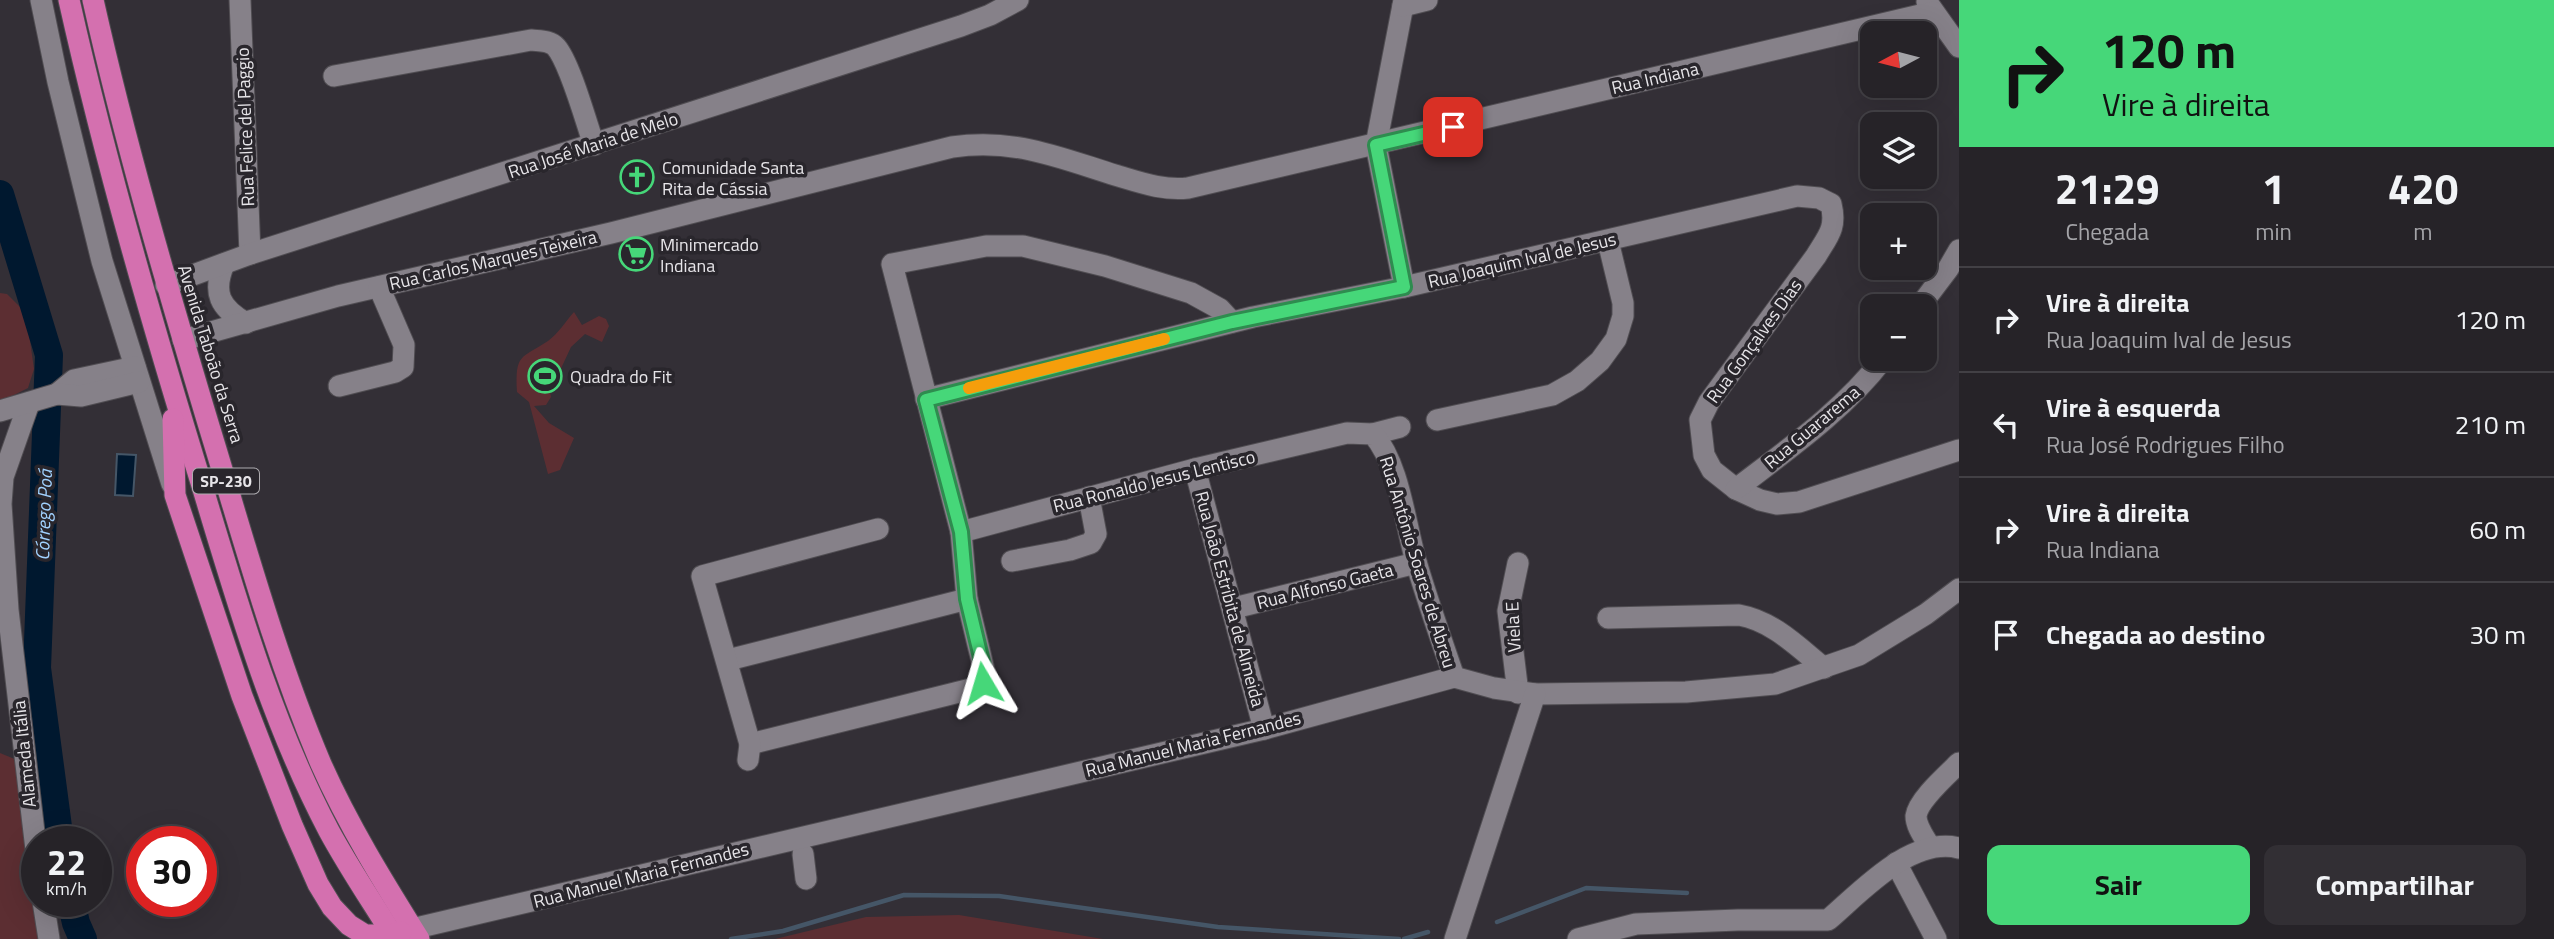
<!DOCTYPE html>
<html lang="pt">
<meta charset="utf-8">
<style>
body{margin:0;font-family:"Titillium Web",sans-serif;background:#322f34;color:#f1f3f6;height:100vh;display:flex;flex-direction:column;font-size:26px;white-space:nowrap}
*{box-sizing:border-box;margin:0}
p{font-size:23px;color:#a4a4a8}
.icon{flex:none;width:38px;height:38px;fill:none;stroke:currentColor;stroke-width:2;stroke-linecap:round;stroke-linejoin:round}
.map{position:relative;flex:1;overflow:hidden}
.drawer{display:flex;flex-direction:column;background:#262328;width:595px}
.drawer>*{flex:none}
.hud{background:#46d779;color:#111;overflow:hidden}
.needle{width:46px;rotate:263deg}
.controls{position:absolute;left:1860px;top:21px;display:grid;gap:14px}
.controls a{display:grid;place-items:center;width:77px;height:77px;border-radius:14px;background:#262328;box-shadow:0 7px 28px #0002,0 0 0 2px #424045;font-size:35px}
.speed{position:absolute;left:21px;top:826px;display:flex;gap:14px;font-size:35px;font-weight:700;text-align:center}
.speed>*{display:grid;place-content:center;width:91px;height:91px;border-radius:50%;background:#262328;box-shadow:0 7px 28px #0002,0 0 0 2px #424045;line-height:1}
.speed small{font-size:18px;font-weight:400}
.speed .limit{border:10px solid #d22;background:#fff;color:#111}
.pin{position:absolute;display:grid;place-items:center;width:60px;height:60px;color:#fff;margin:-30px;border-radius:14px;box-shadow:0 4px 10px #0006}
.me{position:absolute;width:77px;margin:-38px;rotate:353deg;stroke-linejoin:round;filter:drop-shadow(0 0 5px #0008)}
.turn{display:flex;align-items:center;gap:24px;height:147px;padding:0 28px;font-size:32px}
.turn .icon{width:91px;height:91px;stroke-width:2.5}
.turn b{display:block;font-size:49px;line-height:60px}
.eta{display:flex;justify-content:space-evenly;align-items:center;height:119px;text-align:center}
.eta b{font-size:42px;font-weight:700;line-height:49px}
.action{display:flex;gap:14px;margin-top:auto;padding:14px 28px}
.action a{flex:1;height:80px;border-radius:14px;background:#46d779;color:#111;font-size:28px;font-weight:700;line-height:80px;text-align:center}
.action a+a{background:#322f34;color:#f1f3f6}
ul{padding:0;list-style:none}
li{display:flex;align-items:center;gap:21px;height:105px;padding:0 28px;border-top:2px solid #424045}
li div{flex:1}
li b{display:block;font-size:26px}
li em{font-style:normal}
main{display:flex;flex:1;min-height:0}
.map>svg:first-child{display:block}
</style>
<main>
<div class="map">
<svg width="1959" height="939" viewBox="0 0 1959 939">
<rect width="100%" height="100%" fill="#332f36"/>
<g fill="#5c2e32">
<polygon points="0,293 7,294 26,313 34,369 28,388 0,402"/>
<path d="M574 312 582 325 599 316 606 319 609 326 602 342 585 334 571 347 550 392 551 397 546 405 534 406 549 423 574 438 560 470 548 474 529 402 517 392C515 353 521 359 548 341 558 334 566 321 574 312Z"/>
<polygon points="0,753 17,760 37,842 37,901 58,939 0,939"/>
<polygon points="959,915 1103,939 775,939 866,917"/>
</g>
<polygon fill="#00182f" stroke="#455667" stroke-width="2" points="117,454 136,455 133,496 115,495"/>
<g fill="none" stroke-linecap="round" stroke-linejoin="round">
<g stroke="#455667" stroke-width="4.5">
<polyline points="1497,922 1586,888 1687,893"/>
<polyline points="731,939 783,931 904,895 999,896 1218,927 1399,939"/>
<polyline points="1404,939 1428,932"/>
</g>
<g stroke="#00182f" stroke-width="28">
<polyline points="0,194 49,355 37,668 60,842"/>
<polyline points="71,901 76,923 83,939"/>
</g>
<defs>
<g id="minor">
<polyline points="41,0 58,82 102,261 172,484"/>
<polyline points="240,0 250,254"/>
<polyline points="1404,0 1376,145 1404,287"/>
<polyline points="1927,2 1959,47"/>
<polyline points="1403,6 1427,0"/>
<path d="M334 76 531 40C540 41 550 40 556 47 570 63 586 122 594 145"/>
<path d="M224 264C212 293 220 308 246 323"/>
<polyline points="166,285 250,254 961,26 990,15 1018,0"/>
<polyline points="1920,306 1948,269 1959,250"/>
<path d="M183 340 338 296 611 233 952 147C1014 138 1057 157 1115 175 1139 182 1163 191 1188 188L1933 12"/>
<polyline points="339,386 395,372 403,367 404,345 379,287"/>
<polyline points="57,394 74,380 135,367"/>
<path d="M926 399 1253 317 1404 287 1797 196 1819 198 1831 204C1837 228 1828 236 1816 256L1709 402 1700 420 1704 455 1712 470 1736 489 1760 500 1777 504 1799 502 1959 450"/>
<polyline points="29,403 3,477 1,504 8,610 37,858"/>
<polyline points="0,411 57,394 81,396 139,382"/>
<polyline points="1437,420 1552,395 1577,381 1600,361 1616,339 1623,316 1623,303 1608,241"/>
<polyline points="1373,434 1400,427"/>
<polyline points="1195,469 1264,729"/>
<path d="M1736 489C1788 449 1843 411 1883 359"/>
<path d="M961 532 1195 469 1347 433 1373 434C1400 465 1405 525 1417 565 1428 602 1441 639 1454 677"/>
<polyline points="1012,561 1070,550 1091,543 1096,534 1089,497"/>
<polyline points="1518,563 1508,611 1518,693"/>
<polyline points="1234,608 1416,563"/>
<path d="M1608 618 1739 615C1773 621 1798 647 1824 668"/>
<polyline points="728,660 967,599"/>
<polyline points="750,744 971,689 983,683 985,674 967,599 961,532 892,264 986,246 1023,246 1105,266 1191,293 1220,309 1232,322"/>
<polyline points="748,760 750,744 702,576 878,529"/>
<path d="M1930 847C1925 838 1916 827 1916 816 1918 800 1947 775 1959 763"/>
<polyline points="803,854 806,879"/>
<polyline points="1896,863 1936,939"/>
<polyline points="43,901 49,939"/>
<polyline points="412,929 1264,729 1454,677 1494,688 1535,694 1686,692 1775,684 1859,655 1926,614 1959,589"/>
<polyline points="1455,939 1535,694"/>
<path d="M1578 939 1636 924 1738 920H1828C1861 892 1911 836 1959 848"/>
</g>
<g id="highway">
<path d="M69 0C106 165 153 327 203 489 238 605 272 723 329 831 349 868 373 903 395 939"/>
<path d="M93 0C125 143 166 283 208 423 243 537 274 653 321 764 348 825 384 883 419 939"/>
<polyline points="173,419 175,495 242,696 292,825 318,884 332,907 349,925 365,935 392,935 401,932"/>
</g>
</defs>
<use href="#minor" stroke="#504d52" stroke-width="23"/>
<use href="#highway" stroke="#504d52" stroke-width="23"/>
<use href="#minor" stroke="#868189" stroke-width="21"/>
<use href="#highway" stroke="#d470af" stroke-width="21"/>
</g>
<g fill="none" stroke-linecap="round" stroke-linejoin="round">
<defs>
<polyline id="route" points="983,683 985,674 967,599 961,532 926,400 1232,322 1404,287 1376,145 1453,127"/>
</defs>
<use href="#route" stroke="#2e8c4f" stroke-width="18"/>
<use href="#route" stroke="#46d779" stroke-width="12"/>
<polyline stroke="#f59e0b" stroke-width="12" points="969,388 1164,339"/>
</g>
<defs>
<symbol id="church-ring" viewBox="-11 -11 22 22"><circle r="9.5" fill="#29262c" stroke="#46d779" stroke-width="1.5"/><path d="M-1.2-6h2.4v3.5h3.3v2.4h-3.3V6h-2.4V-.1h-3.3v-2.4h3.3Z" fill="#46d779"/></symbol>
<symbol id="supermarket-ring" viewBox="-11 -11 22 22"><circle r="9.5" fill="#29262c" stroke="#46d779" stroke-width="1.5"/><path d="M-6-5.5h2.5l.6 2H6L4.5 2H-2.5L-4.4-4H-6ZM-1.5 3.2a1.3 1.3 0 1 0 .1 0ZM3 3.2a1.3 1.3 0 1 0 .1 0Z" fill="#46d779"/></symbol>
<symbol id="stadium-ring" viewBox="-11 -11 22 22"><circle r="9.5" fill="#29262c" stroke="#46d779" stroke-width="1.5"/><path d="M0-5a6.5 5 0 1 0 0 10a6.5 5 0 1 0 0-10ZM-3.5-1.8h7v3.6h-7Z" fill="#46d779"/></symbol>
</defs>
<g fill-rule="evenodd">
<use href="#church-ring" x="618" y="158" width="38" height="38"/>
<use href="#supermarket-ring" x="617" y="235" width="38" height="38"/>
<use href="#stadium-ring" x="526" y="357" width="38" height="38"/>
</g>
<g text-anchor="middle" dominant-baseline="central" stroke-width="7" stroke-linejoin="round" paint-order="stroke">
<rect fill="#29262c" stroke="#aeacb0" stroke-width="2" x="193" y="468.5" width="66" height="25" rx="5"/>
<g font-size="16" font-weight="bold" fill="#e7e5e9">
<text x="226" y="481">SP-230</text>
</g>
<g font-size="18" fill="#e7e5e9" stroke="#29262c">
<text transform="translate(1655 78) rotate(-13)">Rua Indiana</text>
<text transform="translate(245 127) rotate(-92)">Rua Felice del Paggio</text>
<text transform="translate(593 145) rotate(-18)">Rua José Maria de Melo</text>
<text transform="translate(493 260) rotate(-13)">Rua Carlos Marques Teixeira</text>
<text transform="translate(1522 260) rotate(-13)">Rua Joaquim Ival de Jesus</text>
<text transform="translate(1754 341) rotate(-54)">Rua Gonçalves Dias</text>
<text transform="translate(211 354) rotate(73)">Avenida Taboão da Serra</text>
<text transform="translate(1812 427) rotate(-40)">Rua Guararema</text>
<text transform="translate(1154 481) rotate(-14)">Rua Ronaldo Jesus Lentisco</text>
<text transform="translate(1418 562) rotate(73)">Rua Antônio Soares de Abreu</text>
<text transform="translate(1325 586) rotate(-14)">Rua Alfonso Gaeta</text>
<text transform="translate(1230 599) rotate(75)">Rua João Estribita de Almeida</text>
<text transform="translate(1513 627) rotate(-93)">Viela E</text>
<text transform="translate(1193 744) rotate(-14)">Rua Manuel Maria Fernandes</text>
<text transform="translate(24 754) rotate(-96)">Alameda Itália</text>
<text transform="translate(641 875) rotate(-14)">Rua Manuel Maria Fernandes</text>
</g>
<g font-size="18" fill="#e7e5e9" stroke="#29262c" text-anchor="start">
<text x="662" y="167">Comunidade Santa<tspan x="662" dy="21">Rita de Cássia</tspan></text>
<text x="660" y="244">Minimercado<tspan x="660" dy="21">Indiana</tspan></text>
<text x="570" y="376">Quadra do Fit</text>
</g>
<g font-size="19" font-style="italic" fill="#a1d1fe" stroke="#29262c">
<text transform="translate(43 515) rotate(-88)">Córrego Poá</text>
</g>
</g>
</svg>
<div class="controls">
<a><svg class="needle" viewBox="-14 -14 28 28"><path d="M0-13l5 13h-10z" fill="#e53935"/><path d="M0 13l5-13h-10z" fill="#a4a4a8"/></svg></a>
<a><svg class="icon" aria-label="layers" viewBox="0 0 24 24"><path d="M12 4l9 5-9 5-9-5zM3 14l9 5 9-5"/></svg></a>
<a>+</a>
<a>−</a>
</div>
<div class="speed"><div>22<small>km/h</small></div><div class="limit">30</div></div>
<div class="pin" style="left:1453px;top:127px;background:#d93025"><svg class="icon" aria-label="arrive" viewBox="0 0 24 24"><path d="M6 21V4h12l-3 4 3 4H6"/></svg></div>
<svg class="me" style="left:983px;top:683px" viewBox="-20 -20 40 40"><path d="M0-17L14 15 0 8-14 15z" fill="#46d779" stroke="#fff" stroke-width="4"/></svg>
</div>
<section class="drawer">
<div class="hud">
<div class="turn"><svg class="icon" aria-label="right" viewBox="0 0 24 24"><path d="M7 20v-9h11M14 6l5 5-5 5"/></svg><div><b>120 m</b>Vire à direita</div></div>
</div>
<div class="eta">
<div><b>21:29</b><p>Chegada</p></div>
<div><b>1</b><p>min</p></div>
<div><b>420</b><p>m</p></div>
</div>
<ul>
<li><svg class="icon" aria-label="right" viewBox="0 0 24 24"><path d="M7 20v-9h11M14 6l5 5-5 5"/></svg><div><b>Vire à direita</b><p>Rua Joaquim Ival de Jesus</p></div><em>120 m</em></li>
<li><svg class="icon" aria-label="left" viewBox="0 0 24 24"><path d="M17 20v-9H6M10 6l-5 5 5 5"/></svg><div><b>Vire à esquerda</b><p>Rua José Rodrigues Filho</p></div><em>210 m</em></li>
<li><svg class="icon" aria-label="right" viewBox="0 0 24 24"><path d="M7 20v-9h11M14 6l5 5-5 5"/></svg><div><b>Vire à direita</b><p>Rua Indiana</p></div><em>60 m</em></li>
<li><svg class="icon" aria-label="arrive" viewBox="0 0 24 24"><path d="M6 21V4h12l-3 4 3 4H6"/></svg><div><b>Chegada ao destino</b></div><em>30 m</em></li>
</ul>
<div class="action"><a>Sair</a><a>Compartilhar</a></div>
</section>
</main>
